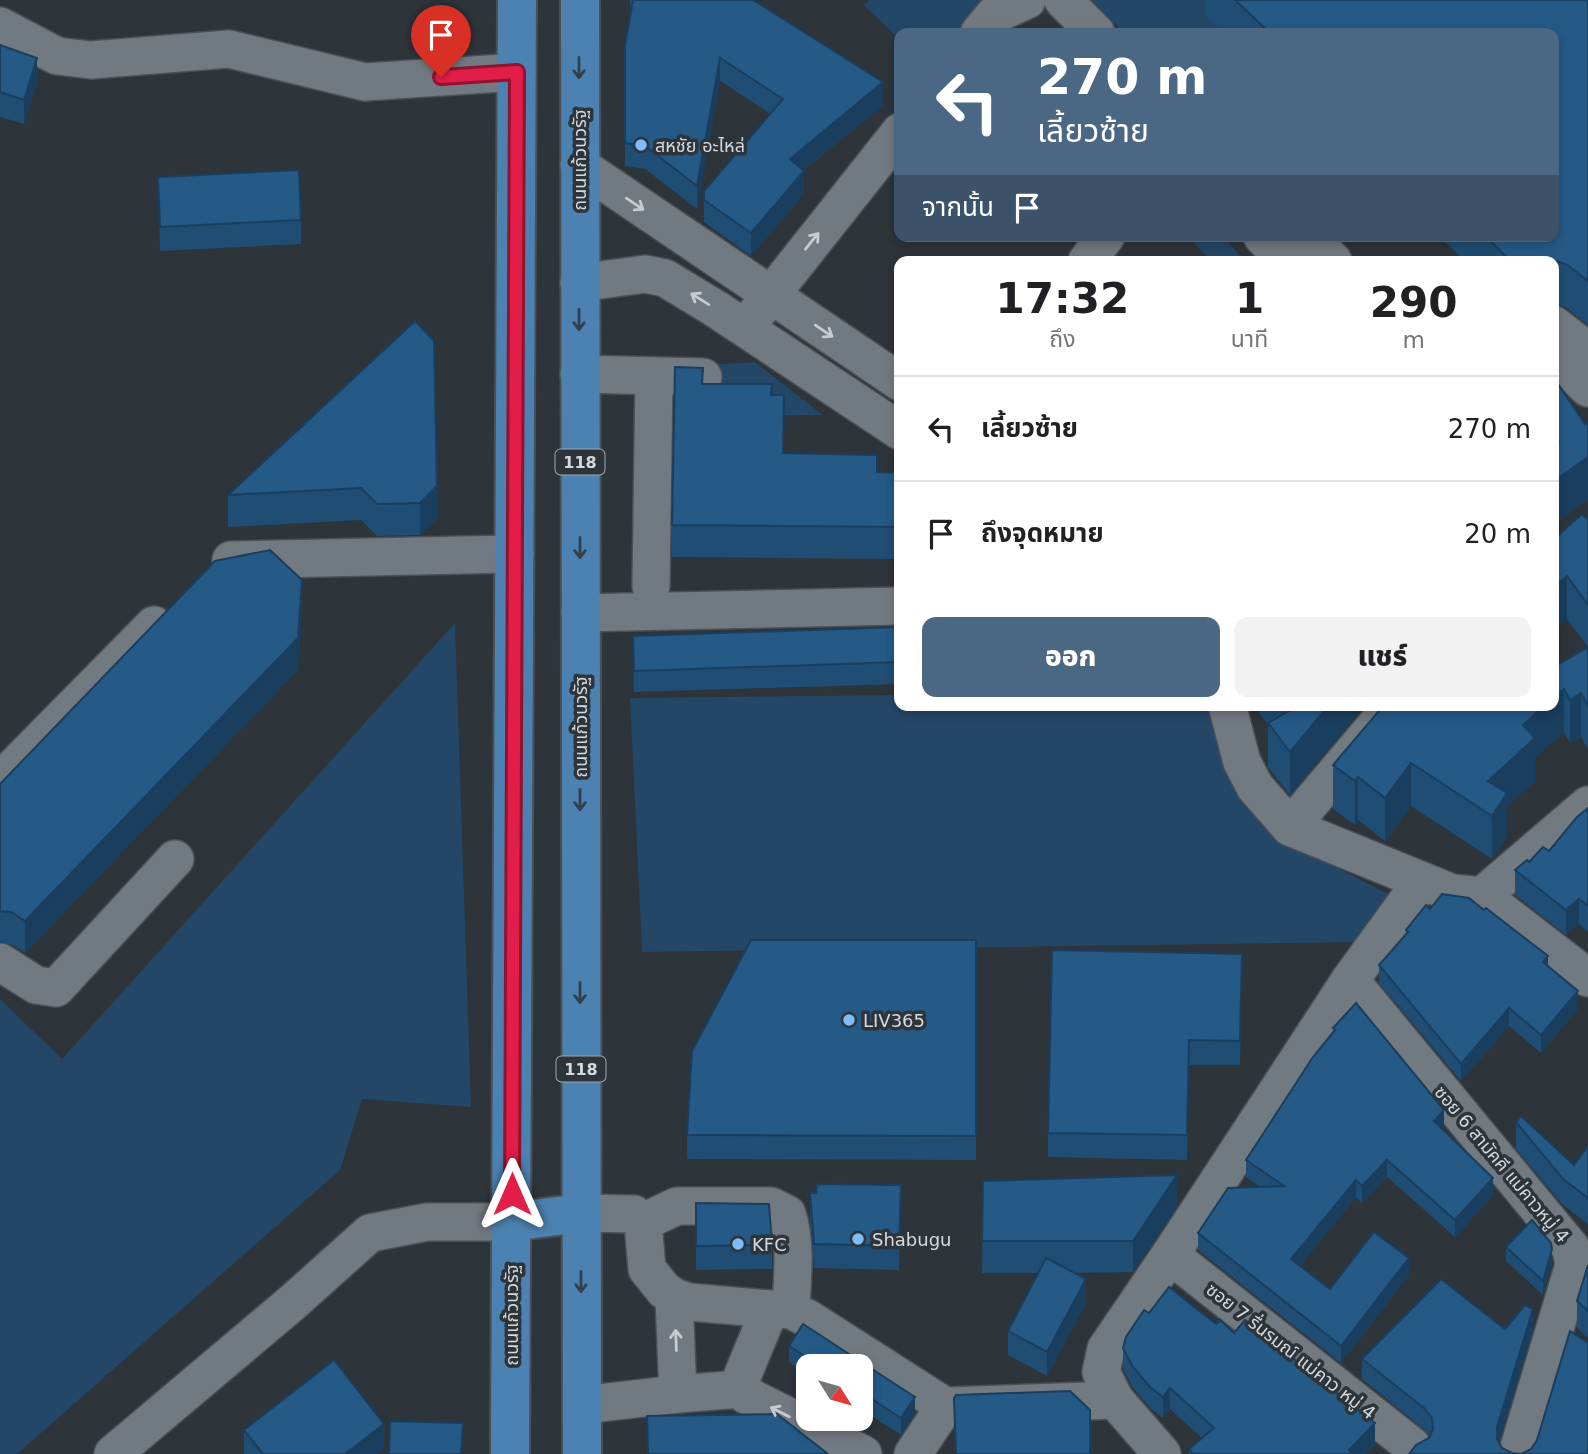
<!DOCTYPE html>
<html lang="th">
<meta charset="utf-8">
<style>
body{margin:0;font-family:"DejaVu Sans","Noto Sans Thai",sans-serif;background:#f2f2f2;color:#202124;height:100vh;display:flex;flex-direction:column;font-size:26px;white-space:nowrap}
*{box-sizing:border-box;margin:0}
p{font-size:23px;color:#757577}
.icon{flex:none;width:38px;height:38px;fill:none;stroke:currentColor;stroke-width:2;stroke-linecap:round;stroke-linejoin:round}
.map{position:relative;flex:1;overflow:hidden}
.drawer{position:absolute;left:894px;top:256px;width:665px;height:455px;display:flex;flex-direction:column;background:#fff;border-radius:14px;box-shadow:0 4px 10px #0003}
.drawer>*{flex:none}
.top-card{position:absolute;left:894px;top:28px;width:665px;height:214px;border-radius:14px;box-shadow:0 4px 10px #0003;background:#4a6784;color:#fff;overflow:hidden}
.needle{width:46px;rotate:127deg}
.buttons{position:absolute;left:796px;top:1354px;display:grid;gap:14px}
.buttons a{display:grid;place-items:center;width:77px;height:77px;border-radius:14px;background:#fff;box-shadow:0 4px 10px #0003;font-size:35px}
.pin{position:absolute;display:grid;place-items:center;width:60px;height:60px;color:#fff;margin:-72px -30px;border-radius:50% 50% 50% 0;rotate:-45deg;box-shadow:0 0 7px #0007}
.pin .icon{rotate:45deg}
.me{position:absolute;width:77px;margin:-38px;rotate:0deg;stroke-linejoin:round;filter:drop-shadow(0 0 5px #0008)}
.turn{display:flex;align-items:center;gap:24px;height:147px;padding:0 28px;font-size:32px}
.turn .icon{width:91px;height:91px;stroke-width:2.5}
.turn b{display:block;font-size:49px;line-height:60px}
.then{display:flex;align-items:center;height:66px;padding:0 28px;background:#0003;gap:14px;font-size:26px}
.eta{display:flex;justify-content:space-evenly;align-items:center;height:119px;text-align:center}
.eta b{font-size:42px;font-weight:800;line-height:49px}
.action{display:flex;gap:14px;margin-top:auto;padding:14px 28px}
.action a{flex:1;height:80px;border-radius:14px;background:#4a6784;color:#fff;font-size:28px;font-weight:800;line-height:80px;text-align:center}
.action a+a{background:#f2f2f2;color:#202124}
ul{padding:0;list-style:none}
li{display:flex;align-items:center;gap:21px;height:105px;padding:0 28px;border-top:2px solid #e0e0e0}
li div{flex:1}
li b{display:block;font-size:26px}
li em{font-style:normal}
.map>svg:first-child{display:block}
</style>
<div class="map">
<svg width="1588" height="1454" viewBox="0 0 1588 1454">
<rect width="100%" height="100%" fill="#2d343a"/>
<g fill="#254767">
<polygon points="869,0 985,0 960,33 900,33 899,39 864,5"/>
<polygon points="1092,0 1212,0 1222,31 1219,33 1124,33"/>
<polygon points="1187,236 1222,236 1245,261 1211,261"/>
<polygon points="755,362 823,415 713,416 711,365"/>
<polygon points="455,623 471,1107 362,1099 340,1170 17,1454 0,1454 0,999 62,1059"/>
<polygon points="899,695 900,705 1221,705 1275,836 1394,897 1365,942 642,952 630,698"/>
</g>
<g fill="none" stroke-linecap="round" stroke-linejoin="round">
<defs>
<g id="minor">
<polyline points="1063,0 1096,33"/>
<polyline points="0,26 57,56 91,60 229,49 365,82 517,72"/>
<polyline points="979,33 994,15 1027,0"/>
<polyline points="579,165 900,382"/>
<polyline points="1262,236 1286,261"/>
<polyline points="1308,236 1333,261"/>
<polyline points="1087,261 1106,236"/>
<polyline points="579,283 645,274 665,278 716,309 900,431"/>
<polyline points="755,315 900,132"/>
<polyline points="1554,325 1588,351"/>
<polyline points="1554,359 1565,366 1588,388"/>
<polyline points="579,374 703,377"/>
<polyline points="231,560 515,554"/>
<polyline points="651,586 654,376"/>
<polyline points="580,613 900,606"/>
<polyline points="1227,705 1242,762 1255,787 1290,827 1452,893 1482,896 1588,978"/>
<polyline points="0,781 154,625"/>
<polyline points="1290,827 1393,705"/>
<polyline points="1482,896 1588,805"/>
<polyline points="0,962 36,985 56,988 175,859"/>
<polyline points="1350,980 1571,1248 1574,1265 1517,1454"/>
<polyline points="581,1213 634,1214 643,1222 647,1269 664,1290 674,1297 689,1302 770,1309 743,1374 740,1389"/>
<path d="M643 1222 677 1206H771L787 1214C797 1244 792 1279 791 1310"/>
<polyline points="1170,1255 1412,1446"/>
<polyline points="674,1297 678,1394 740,1389 746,1395 863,1454"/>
<polyline points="770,1309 791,1310 809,1319 945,1406 1115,1400"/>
<polyline points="582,1405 678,1394"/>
<polyline points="113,1454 293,1302 370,1233 427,1222 511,1222"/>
<polyline points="913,1454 945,1406"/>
<polyline points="1162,1454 1115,1400 1101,1372 1106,1349 1170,1255 1350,980 1422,881"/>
</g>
<g id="major">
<polyline points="580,0 582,1454"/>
<polyline points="511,1222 581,1213"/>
<polyline points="510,1454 517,0"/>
</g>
</defs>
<use href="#minor" stroke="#4b5056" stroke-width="40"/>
<use href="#major" stroke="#4b5056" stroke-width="42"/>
<use href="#minor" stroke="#727a81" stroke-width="37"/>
<use href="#major" stroke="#4c82b1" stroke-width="38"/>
</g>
<g fill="#204d73">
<polygon points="630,0 754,0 883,105 804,170 804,194 751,256 704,222 704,191 771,114 720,81 697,209 645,169 625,166 625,45 632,7 630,7"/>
<polygon points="1205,0 1588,0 1588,325 1567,308 1557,304 1554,305 1554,261 1465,261 1439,236 1554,236 1554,33 1224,33 1205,15"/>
<polygon points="0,45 37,82 24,124 0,117"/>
<polygon points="158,177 301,220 301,244 160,251"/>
<polygon points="415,321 437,518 420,535 377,536 361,520 228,527 228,495"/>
<polygon points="1554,378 1585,424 1588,422 1588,500 1554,524"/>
<polygon points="703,384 772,395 784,453 877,472 900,473 900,559 672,557 672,525"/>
<polygon points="1588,517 1588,749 1581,737 1570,743 1564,732 1535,758 1535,781 1507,806 1507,837 1492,859 1411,806 1385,841 1358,820 1355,825 1333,809 1333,765 1554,705 1588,647 1567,619 1554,539"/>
<polygon points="302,612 298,670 25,953 11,944 0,943 0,784"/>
<polygon points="900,627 900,684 634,692 633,636"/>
<polygon points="1259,705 1365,705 1290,795 1268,767 1268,724 1259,713"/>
<polygon points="1588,808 1588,932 1579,924 1566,935 1515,895 1515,870 1549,851"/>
<polygon points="1430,909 1548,966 1578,1009 1541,1053 1509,1026 1461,1081 1379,983 1379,965 1406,935 1406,930"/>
<polygon points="976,940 976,1160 687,1159 687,1135"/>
<polygon points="1242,978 1240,1065 1189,1065 1187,1160 1048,1157 1048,1133"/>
<polygon points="1333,1028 1444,1127 1442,1129 1493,1195 1455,1237 1387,1177 1362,1203 1356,1197 1300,1266 1330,1289 1409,1275 1341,1363 1198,1250 1198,1233 1260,1187 1246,1177 1246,1160 1333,1032"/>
<polygon points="1516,1122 1574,1165 1588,1146 1588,1224 1563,1205 1516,1149"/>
<polygon points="983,1181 1177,1207 1133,1272 1075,1273 1086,1303 1047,1376 1008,1355 1008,1331 1038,1273 982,1273"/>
<polygon points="810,1193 901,1209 899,1270 814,1268 810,1217"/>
<polygon points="696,1203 772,1245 772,1269 696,1270"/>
<polygon points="1506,1247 1552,1264 1543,1295 1506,1261"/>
<polygon points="1588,1265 1588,1338 1577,1328 1577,1301"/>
<polygon points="1149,1313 1216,1324 1234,1333 1375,1444 1365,1454 1189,1454 1189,1449 1202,1438 1170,1409 1163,1418 1150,1408 1133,1388 1123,1369 1123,1348"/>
<polygon points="803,1324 915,1397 915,1413 901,1435 861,1409 861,1367 808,1367 808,1375 789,1362 789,1346"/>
<polygon points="1505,1329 1533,1330 1499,1442 1502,1448 1512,1453 1521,1454 1531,1449 1537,1440 1588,1454 1409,1454 1430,1436 1425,1430 1362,1379 1362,1359"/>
<polygon points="244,1430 384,1448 377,1454 244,1454"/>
</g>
<g fill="#1a3e5e">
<polygon points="37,58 37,82 24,124 24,100"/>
<polygon points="720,58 720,81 697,209 697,186"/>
<polygon points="883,82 883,105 790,181 790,159"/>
<polygon points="804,171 804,194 751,256 751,233"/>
<polygon points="1588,457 1588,500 1554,524 1554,481"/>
<polygon points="437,486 437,518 420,535 420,503"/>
<polygon points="1567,576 1567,619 1554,631 1554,587"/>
<polygon points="302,580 302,612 298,670 25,953 25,921"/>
<polygon points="1564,689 1564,732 1535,758 1535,781 1507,806 1507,837 1492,859 1492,816 1488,781 1523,725 1545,705 1554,705 1554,697"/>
<polygon points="1581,693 1581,737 1570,743 1570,700"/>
<polygon points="1329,705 1365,705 1290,795 1290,752"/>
<polygon points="1411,763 1411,806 1385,841 1385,798"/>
<polygon points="1358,777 1358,820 1355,825 1355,781"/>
<polygon points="1579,899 1579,924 1566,935 1566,910"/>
<polygon points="1548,956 1548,974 1543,962"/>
<polygon points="1578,991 1578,1009 1541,1053 1541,1035"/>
<polygon points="1509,1008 1509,1026 1461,1081 1461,1064"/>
<polygon points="1444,1110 1444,1127 1434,1138 1434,1121"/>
<polygon points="1387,1160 1387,1177 1362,1203 1362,1186"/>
<polygon points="1177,1175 1177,1207 1133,1272 1133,1241"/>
<polygon points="1493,1178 1493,1195 1455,1237 1455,1220"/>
<polygon points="1356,1180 1356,1197 1291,1277 1291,1259"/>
<polygon points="901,1185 901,1209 899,1270 899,1246"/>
<polygon points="1552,1249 1552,1264 1543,1295 1543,1281"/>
<polygon points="1409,1258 1409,1275 1341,1363 1341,1346"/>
<polygon points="1086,1279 1086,1303 1047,1376 1047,1352"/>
<polygon points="1533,1309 1533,1330 1497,1448 1497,1427"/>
<polygon points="1170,1388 1170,1409 1163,1418 1163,1397"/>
<polygon points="915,1397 915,1413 901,1435 901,1418"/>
<polygon points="1375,1423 1375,1444 1365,1454 1349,1454 1349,1450"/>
<polygon points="384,1424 384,1448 377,1454 345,1454"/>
</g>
<g fill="#255986" stroke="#1a3e5e" stroke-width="2">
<polygon points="633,0 753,0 883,82 790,159 804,171 751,233 704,200 704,191 783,99 720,58 697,186 645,146 625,143 625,45"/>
<polygon points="1235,0 1588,0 1588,281 1567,265 1557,261 1511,261 1485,236 1554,236 1554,33 1270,33"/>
<polygon points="0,45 37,58 24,100 0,92"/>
<polygon points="299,170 301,220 160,227 158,177"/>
<polygon points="415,321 434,341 437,486 420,503 377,504 361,488 228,495"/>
<polygon points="675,367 703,368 702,384 772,384 771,395 784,395 783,453 877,455 877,472 900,473 900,527 672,525"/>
<polygon points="1554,378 1585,424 1588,422 1588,457 1554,481 1554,446 1559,442 1554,436"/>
<polygon points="1582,514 1586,518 1588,517 1588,605 1567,576 1554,587 1554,539"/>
<polygon points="270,550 302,580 298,638 25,921 11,912 0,911 0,784 215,561"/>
<polygon points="900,627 900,662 634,671 633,636"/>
<polygon points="1588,647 1588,706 1581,693 1570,700 1564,689 1554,697 1554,667"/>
<polygon points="1289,705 1329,705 1290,752 1268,723 1292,709"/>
<polygon points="1384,705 1545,705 1523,725 1535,738 1488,781 1507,793 1492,816 1411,763 1385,798 1358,777 1355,781 1333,765"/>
<polygon points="1588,808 1588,906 1579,899 1566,910 1515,870 1527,860 1529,862 1543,847 1549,851 1577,817"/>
<polygon points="1442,894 1469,898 1484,910 1486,908 1548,956 1543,962 1578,991 1541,1035 1509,1008 1461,1064 1379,965 1408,932 1406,930 1426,905 1430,909"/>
<polygon points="751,940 976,940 976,1136 687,1135 692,1051"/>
<polygon points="1052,950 1242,954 1240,1041 1189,1040 1187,1135 1048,1133"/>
<polygon points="1356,1003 1444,1110 1434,1121 1493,1178 1455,1220 1387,1160 1362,1186 1356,1180 1291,1259 1330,1289 1374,1232 1409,1258 1341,1346 1198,1233 1228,1188 1284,1186 1246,1160 1313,1057 1335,1030 1333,1028"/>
<polygon points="1521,1116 1574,1165 1588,1146 1588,1198 1563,1179 1516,1122"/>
<polygon points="1177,1175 1133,1241 982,1241 983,1181"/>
<polygon points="817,1184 901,1185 899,1246 814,1244 810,1193 816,1193"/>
<polygon points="696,1203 769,1204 772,1245 696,1246"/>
<polygon points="1532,1220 1551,1243 1552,1249 1543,1281 1506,1247"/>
<polygon points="1046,1258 1086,1279 1047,1352 1008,1331"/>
<polygon points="1588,1265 1588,1311 1577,1301"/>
<polygon points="1441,1279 1505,1329 1525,1305 1533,1309 1497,1427 1497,1439 1502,1448 1512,1453 1521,1454 1531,1449 1537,1440 1570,1331 1588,1343 1588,1454 1409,1454 1416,1445 1429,1438 1433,1429 1432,1418 1425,1409 1362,1359"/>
<polygon points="1169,1287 1216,1324 1220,1320 1234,1333 1245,1320 1375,1423 1349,1450 1353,1454 1193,1454 1189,1449 1214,1428 1170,1388 1163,1397 1150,1387 1133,1367 1123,1348 1126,1337 1144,1310 1149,1313"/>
<polygon points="803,1324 915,1397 901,1418 861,1392 861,1367 822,1367 789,1346"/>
<polygon points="334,1360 384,1424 345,1454 263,1454 244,1430"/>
<polygon points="1070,1391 1090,1410 1090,1454 956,1454 954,1398 956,1395"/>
<polygon points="777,1414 828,1454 648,1454 647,1416"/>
<polygon points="390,1421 463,1423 461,1454 389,1454"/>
</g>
<defs><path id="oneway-shaft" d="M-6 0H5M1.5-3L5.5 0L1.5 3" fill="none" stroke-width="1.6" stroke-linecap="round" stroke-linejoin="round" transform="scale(1.75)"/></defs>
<g stroke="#32404c">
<use href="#oneway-shaft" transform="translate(579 68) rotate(90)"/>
<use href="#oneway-shaft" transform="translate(579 320) rotate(90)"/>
<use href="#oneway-shaft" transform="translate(580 548) rotate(90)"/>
<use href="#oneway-shaft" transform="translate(580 800) rotate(90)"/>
<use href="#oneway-shaft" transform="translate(580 993) rotate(90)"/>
<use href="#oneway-shaft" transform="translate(581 1282) rotate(90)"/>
</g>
<g stroke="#c6ccd0">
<use href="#oneway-shaft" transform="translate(635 204) rotate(34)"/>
<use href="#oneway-shaft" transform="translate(812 241) rotate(-51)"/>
<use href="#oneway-shaft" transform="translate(700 299) rotate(-148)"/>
<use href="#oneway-shaft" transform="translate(824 331) rotate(34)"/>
<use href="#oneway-shaft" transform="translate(676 1340) rotate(-92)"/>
<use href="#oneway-shaft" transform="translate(780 1412) rotate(-153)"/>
</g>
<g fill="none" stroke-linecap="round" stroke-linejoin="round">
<defs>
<polyline id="route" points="441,77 517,72 512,1194"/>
</defs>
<use href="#route" stroke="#92132f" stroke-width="18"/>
<use href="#route" stroke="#e11d48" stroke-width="12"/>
</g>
<g fill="#7ebdf9" stroke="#2d343a" stroke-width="2.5">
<circle cx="641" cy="145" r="7"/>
<circle cx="849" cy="1020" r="7"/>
<circle cx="858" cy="1239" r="7"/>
<circle cx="738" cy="1244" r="7"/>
</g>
<g text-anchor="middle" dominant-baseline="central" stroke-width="7" stroke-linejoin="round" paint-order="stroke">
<g fill="#2d343a" stroke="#a3a8ad" stroke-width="2">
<rect x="555.5" y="449.5" width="49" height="25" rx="5"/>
<rect x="556.5" y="1056.5" width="49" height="25" rx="5"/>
</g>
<g font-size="16" font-weight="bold" fill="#d5dade">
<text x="580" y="462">118</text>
<text x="581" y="1069">118</text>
</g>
<g font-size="18" fill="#d5dade" stroke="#2d343a" text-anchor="start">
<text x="655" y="145">สหชัย อะไหล่</text>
<text x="863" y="1020">LIV365</text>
<text x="872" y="1239">Shabugu</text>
<text x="752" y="1244">KFC</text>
</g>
<g font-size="18" fill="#d5dade" stroke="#2d343a">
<text transform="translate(579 160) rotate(-90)">ถนนแก้วนวรัฐ</text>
<text transform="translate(580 727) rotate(-90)">ถนนแก้วนวรัฐ</text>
<text transform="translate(1502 1164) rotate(50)">ซอย 6 สามัคคี แม่คาวหมู่ 4</text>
<text transform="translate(511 1315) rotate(-90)">ถนนแก้วนวรัฐ</text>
<text transform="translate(1291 1351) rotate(38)">ซอย 7 รื่นรมณ์ แม่คาว หมู่ 4</text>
</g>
</g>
</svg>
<div class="buttons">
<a><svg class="needle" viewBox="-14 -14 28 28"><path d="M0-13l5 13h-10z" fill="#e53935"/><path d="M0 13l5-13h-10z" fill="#757577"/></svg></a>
</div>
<div class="pin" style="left:441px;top:77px;background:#d93025"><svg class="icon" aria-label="arrive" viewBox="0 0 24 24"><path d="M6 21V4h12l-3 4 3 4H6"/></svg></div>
<svg class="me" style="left:512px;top:1194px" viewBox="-20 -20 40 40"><path d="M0-17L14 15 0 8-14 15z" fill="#e11d48" stroke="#fff" stroke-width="4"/></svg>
<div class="top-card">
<div class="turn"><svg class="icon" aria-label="left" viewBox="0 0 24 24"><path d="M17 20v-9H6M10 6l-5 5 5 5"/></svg><div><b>270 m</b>เลี้ยวซ้าย</div></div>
<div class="then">จากนั้น<svg class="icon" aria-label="arrive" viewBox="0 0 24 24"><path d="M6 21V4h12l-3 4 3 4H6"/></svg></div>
</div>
<section class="drawer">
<div class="eta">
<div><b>17:32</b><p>ถึง</p></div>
<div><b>1</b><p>นาที</p></div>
<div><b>290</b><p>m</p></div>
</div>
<ul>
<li><svg class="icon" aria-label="left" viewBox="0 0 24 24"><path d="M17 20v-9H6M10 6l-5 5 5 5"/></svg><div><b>เลี้ยวซ้าย</b></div><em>270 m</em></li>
<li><svg class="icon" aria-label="arrive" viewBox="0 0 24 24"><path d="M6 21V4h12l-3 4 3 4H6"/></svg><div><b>ถึงจุดหมาย</b></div><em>20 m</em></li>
</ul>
<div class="action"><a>ออก</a><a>แชร์</a></div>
</section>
</div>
